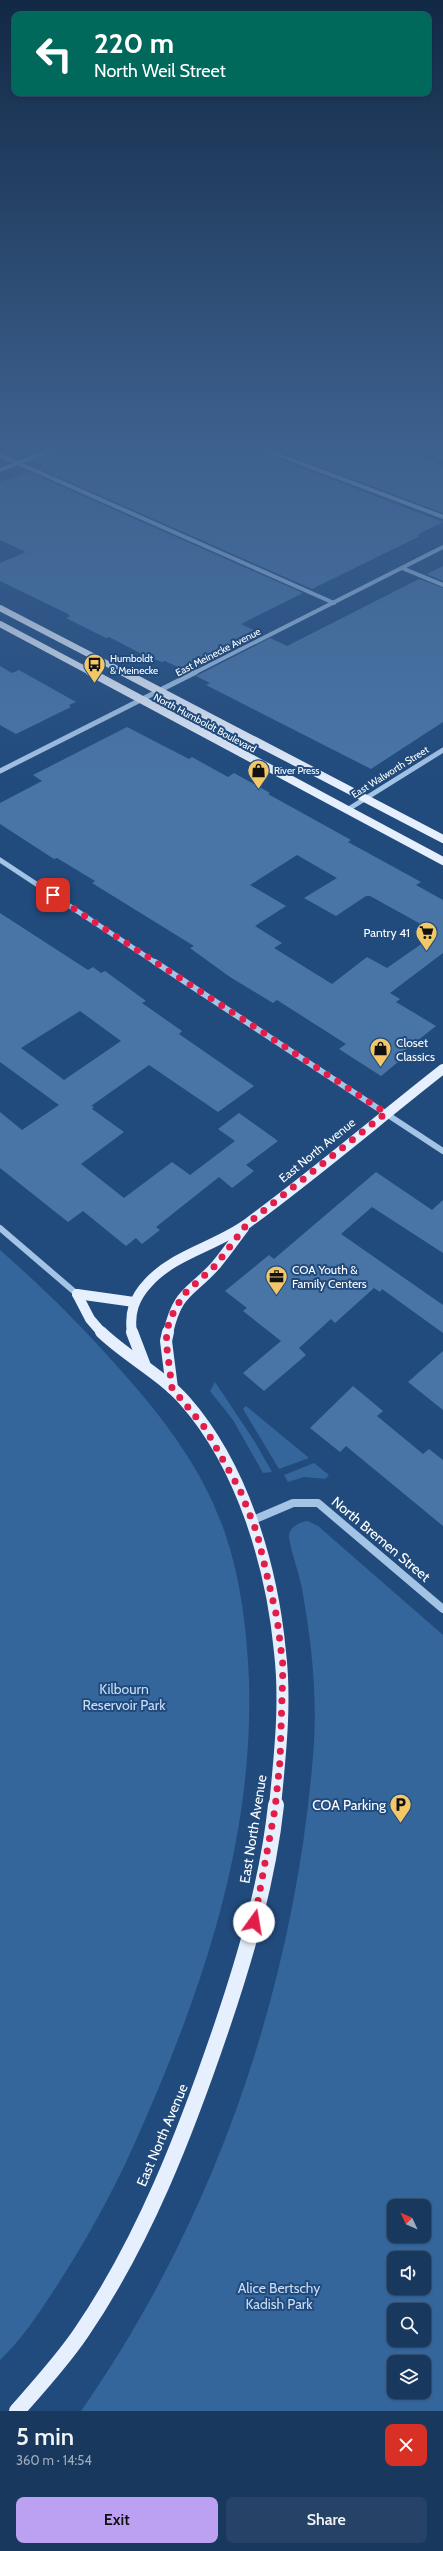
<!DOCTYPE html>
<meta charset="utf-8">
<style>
body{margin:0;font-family:Cabin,sans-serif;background:#264367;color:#f1f3f6;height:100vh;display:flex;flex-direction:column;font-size:15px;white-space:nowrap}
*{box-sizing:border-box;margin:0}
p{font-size:13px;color:#9facbc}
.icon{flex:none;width:22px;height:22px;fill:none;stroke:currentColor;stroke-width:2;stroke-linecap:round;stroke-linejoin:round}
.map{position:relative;height:2411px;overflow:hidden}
.side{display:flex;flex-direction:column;background:#19385e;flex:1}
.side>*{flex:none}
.top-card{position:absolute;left:12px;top:12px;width:419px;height:84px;border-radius:8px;box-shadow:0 1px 3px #0004,0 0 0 1px #375273;background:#00695c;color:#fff;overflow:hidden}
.needle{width:26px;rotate:314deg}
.controls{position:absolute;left:387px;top:2199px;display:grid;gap:8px}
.controls a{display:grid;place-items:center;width:44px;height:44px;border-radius:8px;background:#19385e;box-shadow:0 1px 3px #0004,0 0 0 1px #375273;font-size:20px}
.pin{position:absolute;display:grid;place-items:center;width:34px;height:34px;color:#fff;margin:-17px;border-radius:8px;box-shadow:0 2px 6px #0006}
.me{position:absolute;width:44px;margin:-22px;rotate:13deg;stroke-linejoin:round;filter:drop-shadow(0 0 3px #0008)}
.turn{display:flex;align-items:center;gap:14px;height:84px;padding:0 16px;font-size:18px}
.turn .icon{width:52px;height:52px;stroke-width:2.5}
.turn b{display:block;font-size:28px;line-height:34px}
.round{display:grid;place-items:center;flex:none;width:42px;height:42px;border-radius:8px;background:#264367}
.summary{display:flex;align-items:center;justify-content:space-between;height:68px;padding:0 16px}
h1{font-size:24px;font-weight:600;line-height:30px}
.primary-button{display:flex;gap:8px;margin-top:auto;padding:8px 16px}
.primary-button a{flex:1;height:46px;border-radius:8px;background:#bca0f2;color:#111;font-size:16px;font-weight:600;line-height:46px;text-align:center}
.primary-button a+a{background:#264367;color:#f1f3f6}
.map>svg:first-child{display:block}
</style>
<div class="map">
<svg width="443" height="2411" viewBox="0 0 443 2411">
<rect width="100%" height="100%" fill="#214b7d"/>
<g fill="#34659b" fill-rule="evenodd">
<polygon points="410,446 443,446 443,461 440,459"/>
<path d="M0 1250C43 1288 78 1322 116 1365 162 1416 202 1467 225 1533 241 1580 247 1631 249 1681 254 1845 199 2000 133 2147 110 2198 84 2244 54 2290 38 2315 21 2340 0 2360Z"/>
<polygon points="215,1382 255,1442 272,1472 263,1473 233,1420 210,1391"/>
<polygon points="246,1406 309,1458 279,1469 243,1409"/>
<polygon points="314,1463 329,1475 325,1479 304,1477 288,1482 284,1475"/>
<path d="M308 1521 318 1526 443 1635V2411H81C215 2219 294 1988 313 1756 318 1699 312 1645 302 1589 299 1573 292 1555 289 1538 288 1527 300 1522 308 1521ZM394 2206H424V2236H394ZM394 2258H424V2288H394ZM394 2310H424V2340H394ZM394 2362H424V2392H394Z"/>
</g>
<g fill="#4975a6" fill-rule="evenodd">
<polygon points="0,446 53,446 24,457"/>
<polygon points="66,446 252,446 254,449 443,522 417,535 420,536 312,589 38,468 44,466 33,461 64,449"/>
<polygon points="265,446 389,446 443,465 443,513"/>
<polygon points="29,472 303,593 241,624 262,634 188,672 165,661 162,662 144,655 109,637 106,638 66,618 70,616 68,614 0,581 0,563 26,552 0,540 0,482"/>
<polygon points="443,566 443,581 427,574"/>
<polygon points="419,579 443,588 443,722 371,769 206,685 210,683 196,676 270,638 287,646"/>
<polygon points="0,666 12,673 19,670 76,702 69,705 71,707 16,734 0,725"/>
<path d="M127 727 189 759 192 757 228 777 234 773 270 793 268 794 351 840 348 842 421 882 416 885 443 900V953L390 993 400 999 396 1002 436 1026 394 1059 398 1062 381 1076 339 1049 346 1044 277 1000 273 1003 230 977 190 948 194 946 92 883 95 881 57 858 54 859 0 824V803L42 781 33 775ZM297 855 337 878 304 898 336 916 366 896H370L437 933 387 968 367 957 332 984 274 948 282 943 255 926 286 906 250 885Z"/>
<path d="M0 913 88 970 93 967 101 973 105 971 146 1001 142 1003 182 1031 179 1034 254 1086 218 1112 149 1065 91 1106 94 1107 92 1109 124 1132 81 1164 124 1198 172 1162 190 1175 235 1141 218 1129 239 1113 278 1141 246 1165 254 1171 232 1188 219 1177 156 1227 160 1230 142 1244 136 1238 126 1246 83 1211 68 1222 0 1168V1112L22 1130 59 1105 0 1062ZM80 1011 121 1041 64 1080 21 1048Z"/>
<polygon points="376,1172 432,1210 443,1200 443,1253 372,1207 341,1234 443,1305 443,1333 382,1289 380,1292 374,1288 335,1323 331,1319 299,1348 306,1355 264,1391 243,1373 281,1341 243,1311 247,1308 225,1291 269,1255 274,1259"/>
<polygon points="443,1351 443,1410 408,1382"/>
<polygon points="353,1386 383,1411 377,1416 423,1454 429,1449 443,1460 443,1526 346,1446 340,1452 310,1428"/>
</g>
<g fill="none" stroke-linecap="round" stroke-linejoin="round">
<g stroke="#a4c4e6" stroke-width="4">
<polyline points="255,446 443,517"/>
<polyline points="0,455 334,603"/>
<polyline points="0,470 63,446"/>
<polyline points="402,568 443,585"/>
<polyline points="194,673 443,547"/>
</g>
<g stroke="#a4c4e6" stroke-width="5">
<polyline points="0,771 196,672"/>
<polyline points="347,810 443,750"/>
<polyline points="0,860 156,963"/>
</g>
<g stroke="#a4c4e6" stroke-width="6">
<polyline points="155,962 443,1151"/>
<polyline points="0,1228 77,1294"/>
</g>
<polyline stroke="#a4c4e6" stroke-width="8" points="253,1520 293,1503 318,1503 443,1609"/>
<g stroke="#e6effd" stroke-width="6">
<polyline points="0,608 125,673"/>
<polyline points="0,624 92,673"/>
</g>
<g stroke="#e6effd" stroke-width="8">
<polyline points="90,672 443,861"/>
<polyline points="123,672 443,839"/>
</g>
<g stroke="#e6effd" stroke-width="10">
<polyline points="77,1294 134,1302"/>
<polyline points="77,1294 90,1319 102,1333"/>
<path d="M132 1333C129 1313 134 1298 148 1283 174 1254 217 1246 248 1223 315 1174 378 1120 443 1069"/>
<path d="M168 1333C178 1290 190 1294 216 1265 226 1253 235 1240 244 1228"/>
</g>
<g stroke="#e6effd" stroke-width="12">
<path d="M101 1332C127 1357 161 1374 185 1401 243 1467 272 1567 280 1652 286 1703 280 1755 275 1806"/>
<polyline points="132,1332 145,1366"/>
<polyline points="168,1332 166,1341 172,1388"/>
</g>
<path stroke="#e6effd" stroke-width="16" d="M17 2411C39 2386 62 2361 81 2333 144 2241 186 2132 222 2026 246 1955 268 1880 276 1805"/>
</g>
<linearGradient id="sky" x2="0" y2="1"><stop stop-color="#122945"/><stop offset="0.57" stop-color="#3d618f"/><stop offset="1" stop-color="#3d618f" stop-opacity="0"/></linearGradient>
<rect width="443" height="784" fill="url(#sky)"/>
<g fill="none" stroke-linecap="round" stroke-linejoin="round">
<polyline stroke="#e11d48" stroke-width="7" stroke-dasharray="0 12.6" points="53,895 386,1113 247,1224 216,1265 183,1295 169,1321 166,1341 172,1388 205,1428 240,1490 257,1533 277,1618 283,1666 280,1761 275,1809 254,1922"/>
</g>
<defs>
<symbol id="bus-pin" viewBox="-11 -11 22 30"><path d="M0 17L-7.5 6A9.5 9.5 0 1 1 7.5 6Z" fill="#f3c766" stroke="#214b7d"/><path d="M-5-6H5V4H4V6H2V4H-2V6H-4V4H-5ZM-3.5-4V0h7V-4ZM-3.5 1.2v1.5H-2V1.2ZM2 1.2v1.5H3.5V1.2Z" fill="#111"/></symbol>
<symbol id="shop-pin" viewBox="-11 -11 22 30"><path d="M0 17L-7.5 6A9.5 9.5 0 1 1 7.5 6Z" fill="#f3c766" stroke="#214b7d"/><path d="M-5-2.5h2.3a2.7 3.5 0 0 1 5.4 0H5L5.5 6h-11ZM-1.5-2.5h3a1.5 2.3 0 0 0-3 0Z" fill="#111"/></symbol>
<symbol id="supermarket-pin" viewBox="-11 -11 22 30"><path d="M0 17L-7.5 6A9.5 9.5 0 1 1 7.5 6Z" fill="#f3c766" stroke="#214b7d"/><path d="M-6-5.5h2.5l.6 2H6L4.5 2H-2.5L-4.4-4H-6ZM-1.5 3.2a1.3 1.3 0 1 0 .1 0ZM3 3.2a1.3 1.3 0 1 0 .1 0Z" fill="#111"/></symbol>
<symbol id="office-pin" viewBox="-11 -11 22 30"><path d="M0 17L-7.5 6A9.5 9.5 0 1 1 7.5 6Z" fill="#f3c766" stroke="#214b7d"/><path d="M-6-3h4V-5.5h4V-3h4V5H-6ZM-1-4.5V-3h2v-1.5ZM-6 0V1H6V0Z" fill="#111"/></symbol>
<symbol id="parking-pin" viewBox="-11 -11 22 30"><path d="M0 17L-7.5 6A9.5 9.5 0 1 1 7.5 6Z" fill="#f3c766" stroke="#214b7d"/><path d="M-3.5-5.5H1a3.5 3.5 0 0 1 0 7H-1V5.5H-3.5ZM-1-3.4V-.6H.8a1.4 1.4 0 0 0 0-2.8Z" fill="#111"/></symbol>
</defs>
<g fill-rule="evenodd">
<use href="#bus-pin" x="82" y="652" width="25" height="34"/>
<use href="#shop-pin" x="246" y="758" width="25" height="34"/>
<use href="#supermarket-pin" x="414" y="920" width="25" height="34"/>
<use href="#shop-pin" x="368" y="1036" width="25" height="34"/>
<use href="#office-pin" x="264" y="1264" width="25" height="34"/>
<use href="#parking-pin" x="388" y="1792" width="25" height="34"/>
</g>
<g text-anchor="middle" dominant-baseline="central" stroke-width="4" stroke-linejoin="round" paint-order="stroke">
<g font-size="10" fill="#fff" stroke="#214b7d">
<text transform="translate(218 652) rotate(-27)">East Meinecke Avenue</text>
<text transform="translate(205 723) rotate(28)">North Humboldt Boulevard</text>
<text transform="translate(390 772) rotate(-32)">East Walworth Street</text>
</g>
<g font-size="10" fill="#fff" stroke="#214b7d" text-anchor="start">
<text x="110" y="658">Humboldt<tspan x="110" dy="12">&amp; Meinecke</tspan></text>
<text x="274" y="770">River Press</text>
</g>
<g font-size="12" fill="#fff" stroke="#214b7d" text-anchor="start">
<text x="410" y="932" text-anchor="end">Pantry 41</text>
<text x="396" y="1042">Closet<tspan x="396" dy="14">Classics</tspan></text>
<text x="292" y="1269">COA Youth &amp;<tspan x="292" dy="14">Family Centers</tspan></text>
</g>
<g font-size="12" fill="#fff" stroke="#214b7d">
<text transform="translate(317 1150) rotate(-39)">East North Avenue</text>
</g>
<g font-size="14" fill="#fff" stroke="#214b7d">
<text transform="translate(381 1539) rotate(40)">North Bremen Street</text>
<text transform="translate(253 1829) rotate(-81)">East North Avenue</text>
<text transform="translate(162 2135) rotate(-67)">East North Avenue</text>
</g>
<g font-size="14" fill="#c8ddf5" stroke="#214b7d">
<text x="124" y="1689">Kilbourn<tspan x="124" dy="16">Reservoir Park</tspan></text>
<text x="279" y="2288">Alice Bertschy<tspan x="279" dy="16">Kadish Park</tspan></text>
</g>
<g font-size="14" fill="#fff" stroke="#214b7d" text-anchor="end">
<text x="386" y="1805">COA Parking</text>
</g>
</g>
</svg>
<div class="controls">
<a><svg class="needle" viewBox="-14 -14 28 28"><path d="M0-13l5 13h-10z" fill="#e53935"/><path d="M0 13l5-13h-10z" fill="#9facbc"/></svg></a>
<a><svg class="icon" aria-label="sound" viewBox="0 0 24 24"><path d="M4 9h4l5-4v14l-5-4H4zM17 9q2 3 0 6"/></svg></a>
<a><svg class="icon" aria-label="search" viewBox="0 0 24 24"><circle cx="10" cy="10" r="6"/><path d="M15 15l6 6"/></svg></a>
<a><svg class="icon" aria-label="layers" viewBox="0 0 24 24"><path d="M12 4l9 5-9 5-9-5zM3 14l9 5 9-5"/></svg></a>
</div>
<div class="pin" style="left:53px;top:895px;background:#d93025"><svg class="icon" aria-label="arrive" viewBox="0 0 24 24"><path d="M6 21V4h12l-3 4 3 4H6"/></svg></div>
<svg class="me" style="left:254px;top:1922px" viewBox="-20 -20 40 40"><circle r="19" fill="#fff"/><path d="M0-13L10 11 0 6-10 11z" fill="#e11d48"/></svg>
<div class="top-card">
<div class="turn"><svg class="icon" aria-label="left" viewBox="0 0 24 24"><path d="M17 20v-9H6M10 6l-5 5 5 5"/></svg><div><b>220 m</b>North Weil Street</div></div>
</div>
</div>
<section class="side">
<div class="summary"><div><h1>5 min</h1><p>360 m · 14:54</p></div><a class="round" style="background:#d93025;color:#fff"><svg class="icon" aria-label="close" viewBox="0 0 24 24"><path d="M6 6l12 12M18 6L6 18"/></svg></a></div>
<div class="primary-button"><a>Exit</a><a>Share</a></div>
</section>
